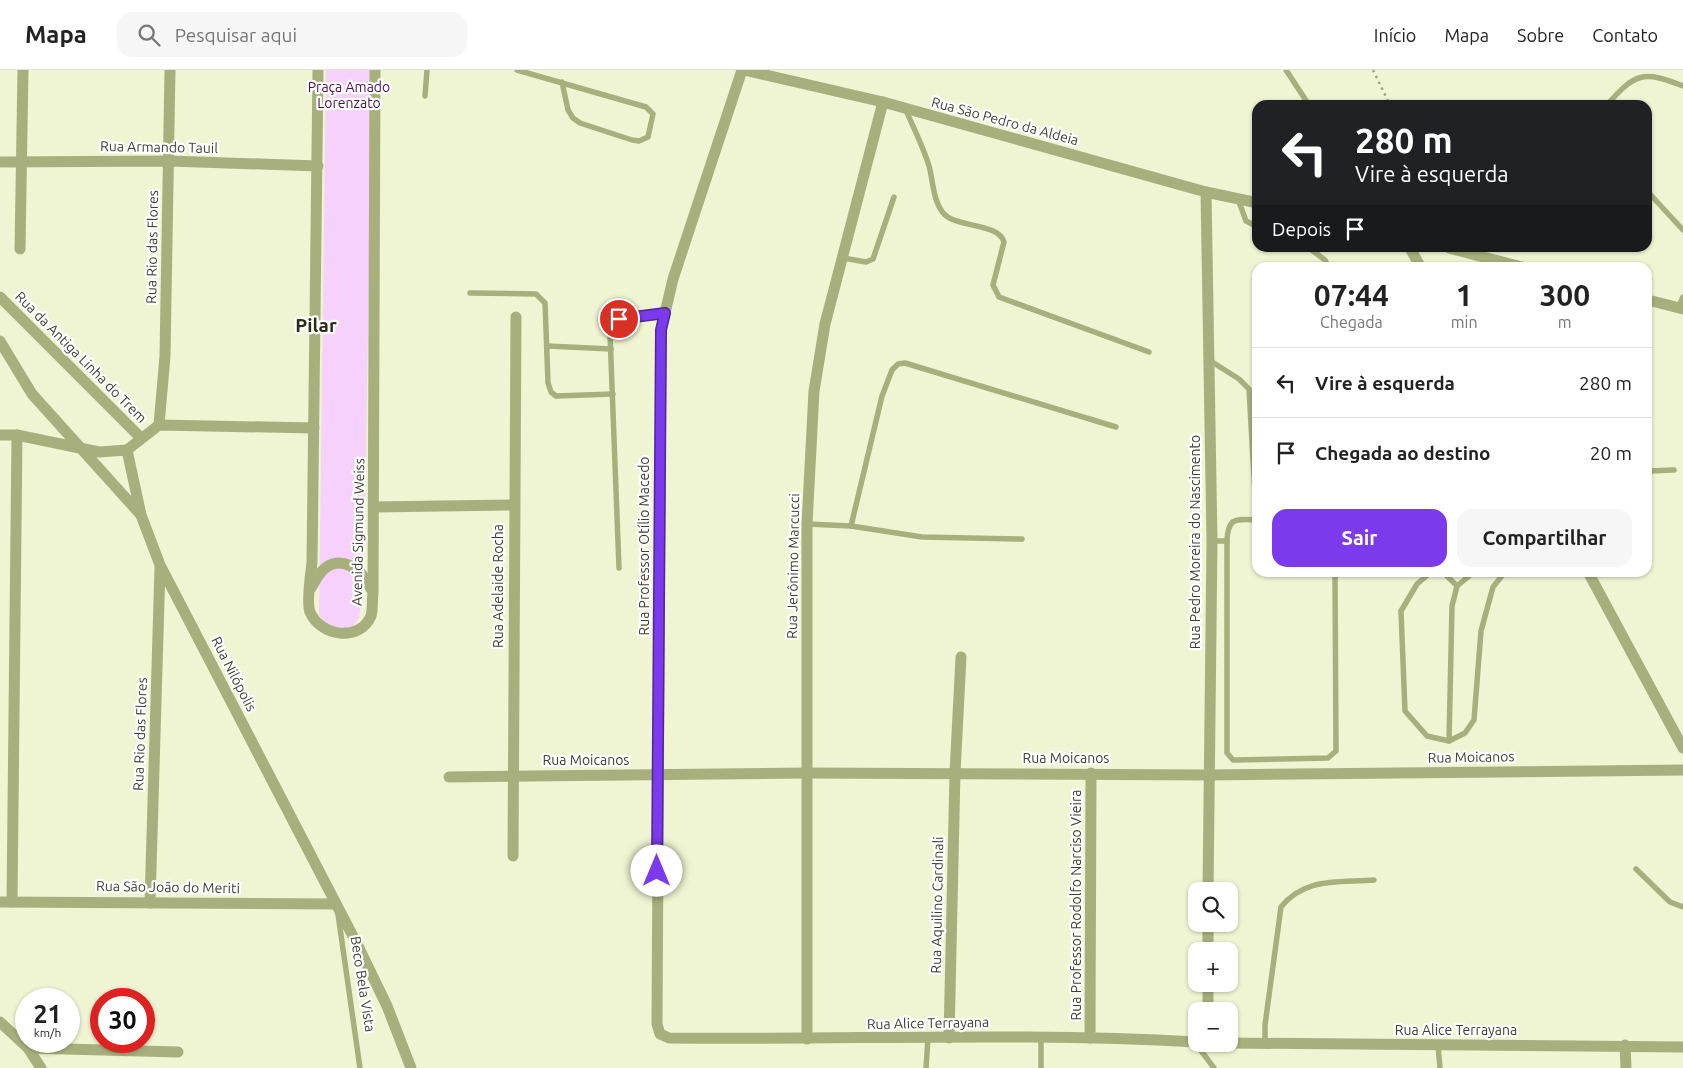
<!DOCTYPE html>
<html lang="pt">
<meta charset="utf-8">
<style>
body{margin:0;font-family:Ubuntu,sans-serif;background:#f6f6f6;color:#222;height:100vh;display:flex;flex-direction:column;font-size:19px;white-space:nowrap}
*{box-sizing:border-box;margin:0}
p{font-size:16px;color:#767676}
.icon{flex:none;width:28px;height:28px;fill:none;stroke:currentColor;stroke-width:2;stroke-linecap:round;stroke-linejoin:round}
.map{position:relative;flex:1;overflow:hidden}
.panel{position:absolute;left:1252px;top:192px;width:400px;height:315px;display:flex;flex-direction:column;background:#fff;border-radius:15px;box-shadow:0 1px 4px #0004}
.panel>*{flex:none}
.hud{position:absolute;left:1252px;top:30px;width:400px;height:152px;border-radius:15px;box-shadow:0 1px 4px #0004;background:#202124;color:#fff;overflow:hidden}
.buttons{position:absolute;left:1188px;top:812px;display:grid;gap:10px}
.buttons a{display:grid;place-items:center;width:50px;height:50px;border-radius:10px;background:#fff;box-shadow:0 1px 4px #0004;font-size:25px}
.speed{position:absolute;left:15px;top:918px;display:flex;gap:10px;font-size:25px;font-weight:700;text-align:center}
.speed>*{display:grid;place-content:center;width:65px;height:65px;border-radius:50%;background:#fff;box-shadow:0 1px 4px #0004;line-height:1}
.speed small{font-size:12px;font-weight:400}
.speed .limit{border:8px solid #d22;background:#fff;color:#111}
.pin{position:absolute;display:grid;place-items:center;width:42px;height:42px;color:#fff;margin:-21px;border:2px solid #fff;border-radius:50%;box-shadow:0 1px 5px #0007}
.me{position:absolute;width:55px;margin:-28px;rotate:0deg;stroke-linejoin:round;filter:drop-shadow(0 0 4px #0008)}
.turn{display:flex;align-items:center;gap:18px;height:105px;padding:0 20px;font-size:22px}
.turn .icon{width:65px;height:65px;stroke-width:2.5}
.turn b{display:block;font-size:35px;line-height:42px}
.then{display:flex;align-items:center;height:48px;padding:0 20px;background:#0003;gap:10px;font-size:19px}
.eta{display:flex;justify-content:space-evenly;align-items:center;height:85px;text-align:center}
.eta b{font-size:30px;font-weight:700;line-height:35px}
.cta{display:flex;gap:10px;margin-top:auto;padding:10px 20px}
.cta a{flex:1;height:58px;border-radius:15px;background:#7c3aed;color:#fff;font-size:20px;font-weight:700;line-height:58px;text-align:center}
.cta a+a{background:#f6f6f6;color:#222}
ul{padding:0;list-style:none}
li{display:flex;align-items:center;gap:15px;height:70px;padding:0 20px;border-top:1px solid #e0e0e0}
li div{flex:1}
li b{display:block;font-size:19px}
li em{font-style:normal}
header{display:flex;align-items:center;gap:30px;box-sizing:border-box;height:70px;padding:0 25px;background:#fff;border-bottom:1px solid #e0e0e0}
header strong{font-size:24px}
nav{display:flex;gap:28px;margin-inline-start:auto;font-size:18px}
.search{width:350px;height:45px;background:#f6f6f6;display:flex;align-items:center;gap:12px;box-sizing:border-box;padding:0 18px;border-radius:15px;color:#767676;font-size:19px}
.map>svg:first-child{display:block}
</style>
<header>
<strong>Mapa</strong>
<div class="search"><svg class="icon" aria-label="search" viewBox="0 0 24 24"><circle cx="10" cy="10" r="6"/><path d="M15 15l6 6"/></svg>Pesquisar aqui</div>
<nav><a>Início</a><a>Mapa</a><a>Sobre</a><a>Contato</a></nav>
</header>
<div class="map">
<svg width="1683" height="998" viewBox="0 0 1683 998">
<rect width="100%" height="100%" fill="#eff5d3"/>
<polygon fill="#f5d1fc" points="326,0 372,0 364,515 359,548 349,562 328,558 319,544"/>
<g fill="none" stroke-linecap="round" stroke-linejoin="round">
<polyline stroke="#9fa48b" stroke-width="2.5" stroke-dasharray="2.5 4" stroke-linecap="butt" points="1373,0 1390,35"/>
<g stroke="#a7b07d" stroke-width="5.5">
<polyline points="517,0 646,37 653,44 648,67 639,71 632,70 580,53 573,48 568,40 562,12"/>
<polyline points="1286,0 1309,35"/>
<polyline points="425,26 427,0"/>
<path d="M1607 35C1635 3 1643 0 1683 16"/>
<path d="M905 38C913 57 923 76 929 96 933 110 933 132 944 144 958 158 999 153 1004 172L993 215 999 227 1149 282"/>
<polyline points="1648,122 1683,160"/>
<polyline points="1238,129 1246,151 1258,157"/>
<polyline points="1309,178 1325,190 1329,198"/>
<polyline points="843,188 866,192 873,189 894,127"/>
<polyline points="470,223 536,224 545,233 548,313 551,322 556,326 613,324"/>
<polyline points="1678,238 1683,227"/>
<polyline points="547,276 611,279"/>
<polyline points="1209,290 1239,309 1249,319 1255,424"/>
<polyline points="1648,401 1674,400"/>
<polyline points="807,454 851,456 922,467 1022,469"/>
<polyline points="851,456 882,326 892,300 898,294 905,293 1116,357"/>
<polyline points="1212,471 1227,471 1227,683 1233,690 1328,688 1336,681 1335,502"/>
<path d="M1227 471C1228 447 1235 449 1258 450"/>
<polyline points="619,498 610,264 619,249 664,243"/>
<polyline points="1431,502 1417,514 1401,541 1405,641 1427,666 1449,671 1465,663 1474,650 1481,561 1493,517 1505,502"/>
<polyline points="1443,502 1457,516 1452,536 1449,671"/>
<polyline points="1457,516 1474,502"/>
<polyline points="1636,799 1670,832 1683,837"/>
<polyline points="338,844 360,998"/>
<polyline points="1196,974 1214,998"/>
<path d="M1265 974V955L1281 837C1305 807 1338 813 1374 810"/>
<polyline points="1438,975 1440,998"/>
<polyline points="926,998 928,968"/>
<polyline points="1041,998 1041,967"/>
</g>
<g stroke="#a7b07d" stroke-width="11">
<path d="M318 0 312 492C311 503 306 532 310 542 320 566 359 573 371 546 373 540 372 529 373 523L375 0"/>
<path d="M742 0 673 209 661 260 657 954 660 964 669 968C844 970 1021 962 1196 972"/>
<polyline points="744,0 883,32 1206,122 1258,133"/>
<polyline points="0,92 169,91 318,96"/>
<polyline points="1206,122 1212,471 1208,821"/>
<polyline points="1410,178 1421,198"/>
<polyline points="1449,178 1525,198"/>
<polyline points="20,179 23,0"/>
<polyline points="0,227 141,368"/>
<polyline points="1648,230 1683,239"/>
<polyline points="0,271 32,324 141,445"/>
<polyline points="159,355 165,286 170,0"/>
<polyline points="0,365 17,365 99,382 127,380 141,445 160,495 357,874 387,936 411,998"/>
<polyline points="127,380 159,355 314,358"/>
<polyline points="374,437 514,435"/>
<polyline points="1588,502 1683,678"/>
<path d="M311 518C314 513 317 506 322 501 340 482 363 500 371 519"/>
<polyline points="449,707 806,703 1208,705 1683,700"/>
<polyline points="513,786 516,247"/>
<polyline points="0,832 336,834"/>
<polyline points="12,832 17,365"/>
<polyline points="150,833 160,497"/>
<polyline points="1208,881 1208,854"/>
<polyline points="1208,941 1208,914"/>
<polyline points="0,952 28,978 41,998"/>
<polyline points="949,968 955,703 961,587"/>
<polyline points="1090,968 1091,703"/>
<polyline points="807,969 807,454 814,321 825,254 883,32"/>
<polyline points="1229,973 1683,977"/>
<polyline points="1625,975 1626,998"/>
<polyline points="28,978 178,982"/>
</g>
</g>
<g fill="none" stroke-linecap="round" stroke-linejoin="round">
<defs>
<polyline id="route" points="619,249 665,243 661,260 657,801"/>
</defs>
<use href="#route" stroke="#51269a" stroke-width="12"/>
<use href="#route" stroke="#7c3aed" stroke-width="9"/>
</g>
<g text-anchor="middle" dominant-baseline="central" stroke-width="4.5" stroke-linejoin="round" paint-order="stroke">
<g font-size="14" fill="#480d53" stroke="#fff">
<text x="349" y="17">Praça Amado<tspan x="349" dy="16">Lorenzato</tspan></text>
</g>
<g font-size="14" fill="#3c3f31" stroke="#fff">
<text transform="translate(1005 51) rotate(15)">Rua São Pedro da Aldeia</text>
<text transform="translate(159 77) rotate(1)">Rua Armando Tauil</text>
<text transform="translate(152 177) rotate(-89)">Rua Rio das Flores</text>
<text transform="translate(81 287) rotate(45)">Rua da Antiga Linha do Trem</text>
<text transform="translate(358 462) rotate(-89)">Avenida Sigmund Weiss</text>
<text transform="translate(1195 472) rotate(-90)">Rua Pedro Moreira do Nascimento</text>
<text transform="translate(644 476) rotate(-90)">Rua Professor Otílio Macedo</text>
<text transform="translate(793 496) rotate(-89)">Rua Jerônimo Marcucci</text>
<text transform="translate(498 516) rotate(-90)">Rua Adelaide Rocha</text>
<text transform="translate(234 604) rotate(63)">Rua Nilópolis</text>
<text transform="translate(140 664) rotate(-88)">Rua Rio das Flores</text>
<text transform="translate(1471 687) rotate(-1)">Rua Moicanos</text>
<text x="1066" y="688">Rua Moicanos</text>
<text x="586" y="690">Rua Moicanos</text>
<text transform="translate(168 817) rotate(1)">Rua São João do Meriti</text>
<text transform="translate(937 835) rotate(-89)">Rua Aquilino Cardinali</text>
<text transform="translate(1076 835) rotate(-90)">Rua Professor Rodolfo Narciso Vieira</text>
<text transform="translate(363 914) rotate(81)">Beco Bela Vista</text>
<text transform="translate(928 953) rotate(-1)">Rua Alice Terrayana</text>
<text x="1456" y="960">Rua Alice Terrayana</text>
</g>
<g font-size="19" font-weight="bold" fill="#292d12" stroke="#fff">
<text x="316" y="255">Pilar</text>
</g>
</g>
</svg>
<div class="buttons">
<a><svg class="icon" aria-label="search" viewBox="0 0 24 24"><circle cx="10" cy="10" r="6"/><path d="M15 15l6 6"/></svg></a>
<a>+</a>
<a>−</a>
</div>
<div class="speed"><div>21<small>km/h</small></div><div class="limit">30</div></div>
<div class="pin" style="left:619px;top:249px;background:#d93025"><svg class="icon" aria-label="arrive" viewBox="0 0 24 24"><path d="M6 21V4h12l-3 4 3 4H6"/></svg></div>
<svg class="me" style="left:657px;top:801px" viewBox="-20 -20 40 40"><circle r="19" fill="#fff"/><path d="M0-13L10 11 0 6-10 11z" fill="#7c3aed"/></svg>
<div class="hud">
<div class="turn"><svg class="icon" aria-label="left" viewBox="0 0 24 24"><path d="M17 20v-9H6M10 6l-5 5 5 5"/></svg><div><b>280 m</b>Vire à esquerda</div></div>
<div class="then">Depois<svg class="icon" aria-label="arrive" viewBox="0 0 24 24"><path d="M6 21V4h12l-3 4 3 4H6"/></svg></div>
</div>
<section class="panel">
<div class="eta">
<div><b>07:44</b><p>Chegada</p></div>
<div><b>1</b><p>min</p></div>
<div><b>300</b><p>m</p></div>
</div>
<ul>
<li><svg class="icon" aria-label="left" viewBox="0 0 24 24"><path d="M17 20v-9H6M10 6l-5 5 5 5"/></svg><div><b>Vire à esquerda</b></div><em>280 m</em></li>
<li><svg class="icon" aria-label="arrive" viewBox="0 0 24 24"><path d="M6 21V4h12l-3 4 3 4H6"/></svg><div><b>Chegada ao destino</b></div><em>20 m</em></li>
</ul>
<div class="cta"><a>Sair</a><a>Compartilhar</a></div>
</section>
</div>
